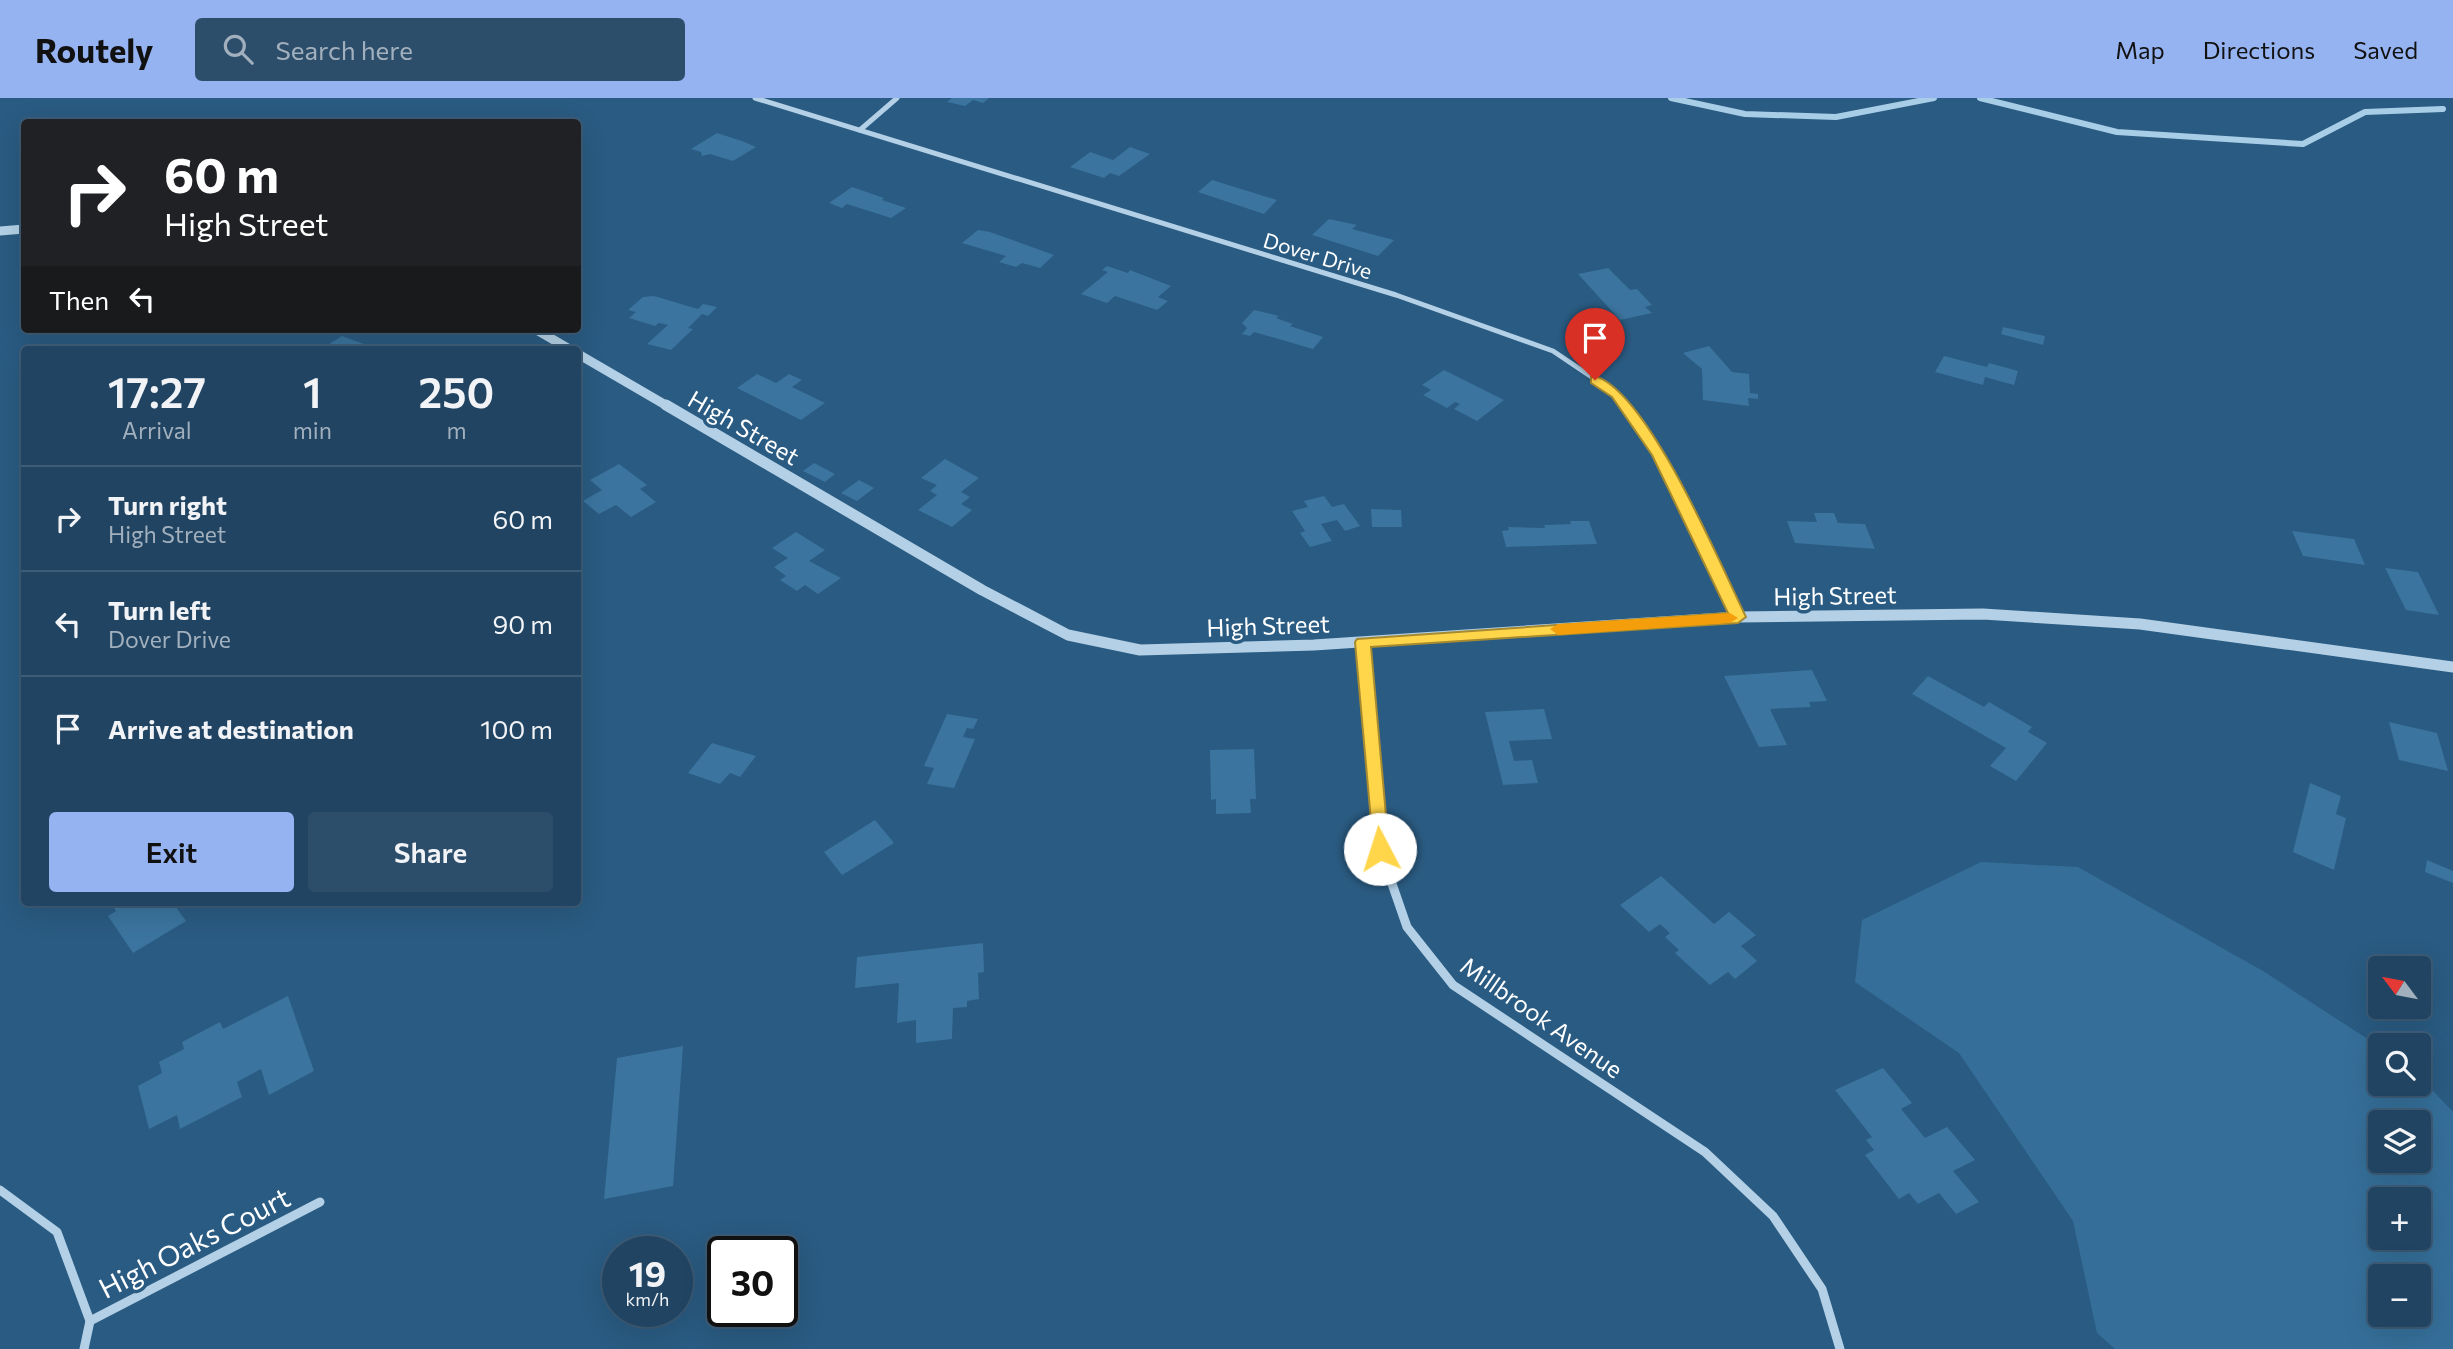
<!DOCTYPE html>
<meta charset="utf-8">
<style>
body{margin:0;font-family:Commissioner,sans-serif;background:#2d4e6b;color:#f1f3f6;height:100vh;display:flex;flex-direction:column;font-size:26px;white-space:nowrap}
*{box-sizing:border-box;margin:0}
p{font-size:23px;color:#a2b0be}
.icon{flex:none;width:38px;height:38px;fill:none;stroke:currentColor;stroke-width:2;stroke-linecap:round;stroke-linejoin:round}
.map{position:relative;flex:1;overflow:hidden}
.panel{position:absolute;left:21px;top:248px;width:560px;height:560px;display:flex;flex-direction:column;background:#204462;border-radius:7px;box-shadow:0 7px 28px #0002,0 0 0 2px #3d5c77}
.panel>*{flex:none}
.banner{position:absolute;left:21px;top:21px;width:560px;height:214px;border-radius:7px;box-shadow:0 7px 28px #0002,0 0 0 2px #3d5c77;background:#202124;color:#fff;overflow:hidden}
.needle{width:46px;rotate:302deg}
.controls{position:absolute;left:2368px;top:858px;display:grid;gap:14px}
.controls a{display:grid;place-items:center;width:63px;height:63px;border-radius:7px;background:#204462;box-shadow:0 7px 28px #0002,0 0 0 2px #3d5c77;font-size:35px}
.speed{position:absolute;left:602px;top:1138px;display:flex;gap:14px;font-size:35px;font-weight:700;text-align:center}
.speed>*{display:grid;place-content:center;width:91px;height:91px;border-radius:50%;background:#204462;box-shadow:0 7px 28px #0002,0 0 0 2px #3d5c77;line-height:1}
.speed small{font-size:18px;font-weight:400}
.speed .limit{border:4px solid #111;border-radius:10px;background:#fff;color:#111}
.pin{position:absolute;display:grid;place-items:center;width:60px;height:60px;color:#fff;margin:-72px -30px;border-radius:50% 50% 50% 0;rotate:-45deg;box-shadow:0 0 7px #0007}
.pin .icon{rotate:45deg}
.me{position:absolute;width:77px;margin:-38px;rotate:355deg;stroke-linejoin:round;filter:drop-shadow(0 0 5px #0008)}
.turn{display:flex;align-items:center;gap:24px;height:147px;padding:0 28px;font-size:32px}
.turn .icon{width:91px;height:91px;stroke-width:2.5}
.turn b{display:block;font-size:49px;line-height:60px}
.then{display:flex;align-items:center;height:66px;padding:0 28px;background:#0003;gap:14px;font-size:26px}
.eta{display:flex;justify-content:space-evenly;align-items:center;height:119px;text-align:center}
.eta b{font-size:42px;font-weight:600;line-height:49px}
.action{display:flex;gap:14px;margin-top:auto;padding:14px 28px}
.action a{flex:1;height:80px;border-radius:7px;background:#95b2f1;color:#111;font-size:28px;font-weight:600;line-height:80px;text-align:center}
.action a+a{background:#2d4e6b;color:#f1f3f6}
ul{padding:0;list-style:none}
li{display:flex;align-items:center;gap:21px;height:105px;padding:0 28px;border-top:2px solid #3d5c77}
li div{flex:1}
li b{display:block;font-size:26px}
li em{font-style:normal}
header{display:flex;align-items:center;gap:42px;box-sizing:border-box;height:98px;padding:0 35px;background:#95b2f1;color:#111}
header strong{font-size:33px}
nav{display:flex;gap:38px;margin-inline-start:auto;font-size:24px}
.search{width:490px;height:63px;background:#2d4e6b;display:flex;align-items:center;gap:18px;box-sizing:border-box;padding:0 24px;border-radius:7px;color:#a2b0be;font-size:26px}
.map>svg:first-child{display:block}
</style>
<header>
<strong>Routely</strong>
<div class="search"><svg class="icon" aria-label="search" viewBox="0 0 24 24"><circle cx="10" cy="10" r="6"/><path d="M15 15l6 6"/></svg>Search here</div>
<nav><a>Map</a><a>Directions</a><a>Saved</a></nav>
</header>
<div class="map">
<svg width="2453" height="1251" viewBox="0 0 2453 1251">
<rect width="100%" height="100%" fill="#2a5b82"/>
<path fill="#356f99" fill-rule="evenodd" d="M1981 764 2078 769 2263 873 2380 949V985H2418L2419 978 2453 1014V1251H2115L2097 1235 2073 1123 1959 955 1855 884 1862 822ZM2380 1024H2418V1062H2380ZM2380 1101H2418V1139H2380ZM2380 1178H2418V1216H2380Z"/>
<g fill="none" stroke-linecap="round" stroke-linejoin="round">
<g stroke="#a8cde6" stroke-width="6">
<polyline points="1671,0 1745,16 1836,19 1934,0"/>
<polyline points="1980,0 2117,34 2303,46 2365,14 2443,11"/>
</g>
</g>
<g fill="#3b749e">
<polygon points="952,0 989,0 983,5 973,2 965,8 947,4"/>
<polygon points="717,35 742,43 756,49 733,63 710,56 702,58 701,54 691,51"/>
<polygon points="1130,49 1150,56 1119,78 1110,75 1104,80 1070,69 1090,54 1113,62"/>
<polygon points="1212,82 1277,102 1264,116 1198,94"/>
<polygon points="852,89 884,100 882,102 906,110 891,120 847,106 842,110 829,105"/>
<polygon points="1329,121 1357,127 1352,131 1394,142 1378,158 1312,137"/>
<polygon points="978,132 990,134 1054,157 1040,170 1022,165 1016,169 999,164 1006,158 962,145"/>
<polygon points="1107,168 1128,175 1130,172 1171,188 1158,199 1168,203 1157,212 1115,198 1107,205 1081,196 1108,174 1102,172"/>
<polygon points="1608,170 1630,192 1637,191 1652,207 1645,209 1652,215 1620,222 1578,176"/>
<polygon points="654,198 698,211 703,206 717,209 708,218 702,216 688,230 693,231 671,252 647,246 668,227 659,225 655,228 629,220 636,214 628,212 643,199"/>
<polygon points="1254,212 1279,218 1276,220 1293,226 1290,228 1323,239 1313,251 1254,234 1250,238 1242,236 1247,230 1242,225"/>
<polygon points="2003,229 2045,238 2043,247 2001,236"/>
<polygon points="342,238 372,249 367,252 320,252"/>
<polygon points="1709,248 1732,274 1749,276 1750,295 1758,296 1758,301 1748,300 1749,308 1703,302 1702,271 1683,255"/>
<polygon points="1944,258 1987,269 1989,265 2018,273 2014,287 1985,279 1983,287 1935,274"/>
<polygon points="1444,272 1504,302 1477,323 1454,311 1460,306 1455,304 1447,310 1423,297 1431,292 1422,287"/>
<polygon points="757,276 776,285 789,276 802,282 792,289 825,305 801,322 737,290"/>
<polygon points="945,361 979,380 961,394 970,399 961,406 972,412 952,429 918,412 937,397 930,393 937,387 921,380"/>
<polygon points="814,365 835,376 825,384 803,373"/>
<polygon points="619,366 647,387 640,391 656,404 631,419 616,407 599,416 583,403 602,392 590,382"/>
<polygon points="859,382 874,390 857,403 841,395"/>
<polygon points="1324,398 1332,409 1344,406 1360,428 1345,433 1337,422 1321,426 1332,443 1310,449 1300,435 1305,433 1292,413 1308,409 1304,403"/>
<polygon points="1371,411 1401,412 1402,429 1372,429"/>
<polygon points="1814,415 1834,415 1838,425 1865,426 1875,451 1795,445 1787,423 1817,424"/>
<polygon points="1570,423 1589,423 1597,446 1506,449 1502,433 1509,432 1508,429 1545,430 1544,427 1571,426"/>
<polygon points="2292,433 2354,441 2365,467 2303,458"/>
<polygon points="796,434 825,452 809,463 841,480 818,496 805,487 797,493 780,482 786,478 774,469 788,460 772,450"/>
<polygon points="2385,470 2418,474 2439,517 2406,512"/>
<polygon points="1812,572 1827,603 1809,604 1811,609 1770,611 1787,647 1759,649 1724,578"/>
<polygon points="1928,578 1984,609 1989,604 2032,629 2028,634 2047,645 2016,683 1990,668 2006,650 1912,596"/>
<polygon points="1544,611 1552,641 1509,643 1514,663 1532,662 1538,685 1503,687 1485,614"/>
<polygon points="947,616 978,621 973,631 967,630 963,639 975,641 954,690 927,686 934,670 924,668"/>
<polygon points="2389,624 2437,635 2448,673 2399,662"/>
<polygon points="712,645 756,658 740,679 730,675 720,686 688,675"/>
<polygon points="1254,651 1256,701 1250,701 1251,715 1216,716 1216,701 1211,702 1210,652"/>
<polygon points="2310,685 2341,698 2336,716 2346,720 2334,772 2293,754"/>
<polygon points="875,722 894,745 842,777 824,754"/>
<polygon points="2427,762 2453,773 2453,785 2425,774"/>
<polygon points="1661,778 1714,826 1729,814 1756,837 1741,848 1757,863 1735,881 1728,874 1710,887 1675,855 1679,852 1665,839 1670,835 1660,826 1649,834 1620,807"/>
<polygon points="111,805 173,805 186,823 133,855 108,818 116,813"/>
<polygon points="983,845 984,874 978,875 979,901 967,903 967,909 953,910 952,941 916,945 916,922 897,925 899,885 855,890 857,859"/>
<polygon points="288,898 314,973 269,997 261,971 237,984 242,999 180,1031 177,1017 149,1031 138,988 162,975 159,964 184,951 182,944 220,924 223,931"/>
<polygon points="683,948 673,1088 604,1101 617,960"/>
<polygon points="1883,970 1912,1005 1901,1011 1925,1040 1947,1029 1975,1062 1953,1073 1979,1104 1956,1116 1939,1095 1918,1106 1909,1095 1899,1101 1865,1057 1874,1052 1866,1042 1872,1039 1835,992"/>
</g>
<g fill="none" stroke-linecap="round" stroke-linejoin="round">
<g stroke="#b3d0e6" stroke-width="5">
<polyline points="755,0 1396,197 1553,253 1617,296 1626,309"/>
<polyline points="860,32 897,0"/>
</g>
<g stroke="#b3d0e6" stroke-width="6">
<polyline points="1625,307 1659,356 1738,519"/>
<polyline points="1363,544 1377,715"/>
</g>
<g stroke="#b3d0e6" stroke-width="9">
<polyline points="1377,714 1380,751 1407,829 1453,887 1705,1054 1773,1118 1822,1191 1840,1251"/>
<polyline points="0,1092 57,1134 90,1223 84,1251"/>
<polyline points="90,1223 320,1104"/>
</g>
<g stroke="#b3d0e6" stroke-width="9">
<polyline points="0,133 24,131"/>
<polyline points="535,231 571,252"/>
<polyline points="578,256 669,309"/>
</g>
<polyline stroke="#b3d0e6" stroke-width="11" points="666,307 982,492 1068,537 1140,552 1314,547 1738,519 1983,516 2140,526 2453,569"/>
</g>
<path fill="#ffd54a" stroke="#a68a30" stroke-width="2" d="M1595 278C1649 295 1720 466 1746 519L1738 525 1371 549 1389 751 1380 758 1374 756 1355 544 1357 541 1728 515 1652 357 1612 299 1591 285V279Z"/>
<polygon fill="#f59e0b" points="1730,515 1738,520 1730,525 1558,537 1550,531 1558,526"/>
<g text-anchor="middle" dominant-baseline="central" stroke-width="7" stroke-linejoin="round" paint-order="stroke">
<g font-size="21" fill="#fff" stroke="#2a5b82">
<text transform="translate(1318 157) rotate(17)">Dover Drive</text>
</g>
<g font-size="24" fill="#fff" stroke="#2a5b82">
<text transform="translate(744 329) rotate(30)">High Street</text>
<text transform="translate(1835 497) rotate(-1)">High Street</text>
<text transform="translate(1268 527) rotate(-2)">High Street</text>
<text transform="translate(1542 919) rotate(35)">Millbrook Avenue</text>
</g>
<g font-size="28" fill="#fff" stroke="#2a5b82">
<text transform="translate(194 1144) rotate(-27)">High Oaks Court</text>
</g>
</g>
</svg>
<div class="controls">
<a><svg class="needle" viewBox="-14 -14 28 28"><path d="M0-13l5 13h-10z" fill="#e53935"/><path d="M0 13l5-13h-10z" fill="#a2b0be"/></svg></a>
<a><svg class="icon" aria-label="search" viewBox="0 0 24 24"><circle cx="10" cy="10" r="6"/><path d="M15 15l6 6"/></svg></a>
<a><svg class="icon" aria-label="layers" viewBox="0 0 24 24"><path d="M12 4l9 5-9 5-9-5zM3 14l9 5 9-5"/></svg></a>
<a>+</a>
<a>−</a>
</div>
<div class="speed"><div>19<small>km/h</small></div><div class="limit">30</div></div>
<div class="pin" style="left:1595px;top:282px;background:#d93025"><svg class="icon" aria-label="arrive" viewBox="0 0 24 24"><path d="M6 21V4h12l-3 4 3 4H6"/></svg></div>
<svg class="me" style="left:1380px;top:751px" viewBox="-20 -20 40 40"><circle r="19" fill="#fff"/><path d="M0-13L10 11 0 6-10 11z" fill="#ffd54a"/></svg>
<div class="banner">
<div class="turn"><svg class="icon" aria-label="right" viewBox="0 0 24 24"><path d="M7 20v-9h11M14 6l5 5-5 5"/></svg><div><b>60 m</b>High Street</div></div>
<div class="then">Then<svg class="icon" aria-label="left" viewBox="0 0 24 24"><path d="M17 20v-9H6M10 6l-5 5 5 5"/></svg></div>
</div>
<section class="panel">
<div class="eta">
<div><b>17:27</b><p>Arrival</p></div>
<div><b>1</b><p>min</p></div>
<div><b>250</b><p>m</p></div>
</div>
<ul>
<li><svg class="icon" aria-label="right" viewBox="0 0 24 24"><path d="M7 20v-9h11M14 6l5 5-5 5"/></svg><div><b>Turn right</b><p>High Street</p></div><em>60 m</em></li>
<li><svg class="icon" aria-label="left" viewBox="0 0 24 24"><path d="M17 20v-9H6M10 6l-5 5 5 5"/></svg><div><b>Turn left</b><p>Dover Drive</p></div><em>90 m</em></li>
<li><svg class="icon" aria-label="arrive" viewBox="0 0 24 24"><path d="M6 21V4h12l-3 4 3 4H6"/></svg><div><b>Arrive at destination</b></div><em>100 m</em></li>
</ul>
<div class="action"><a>Exit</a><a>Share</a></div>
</section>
</div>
